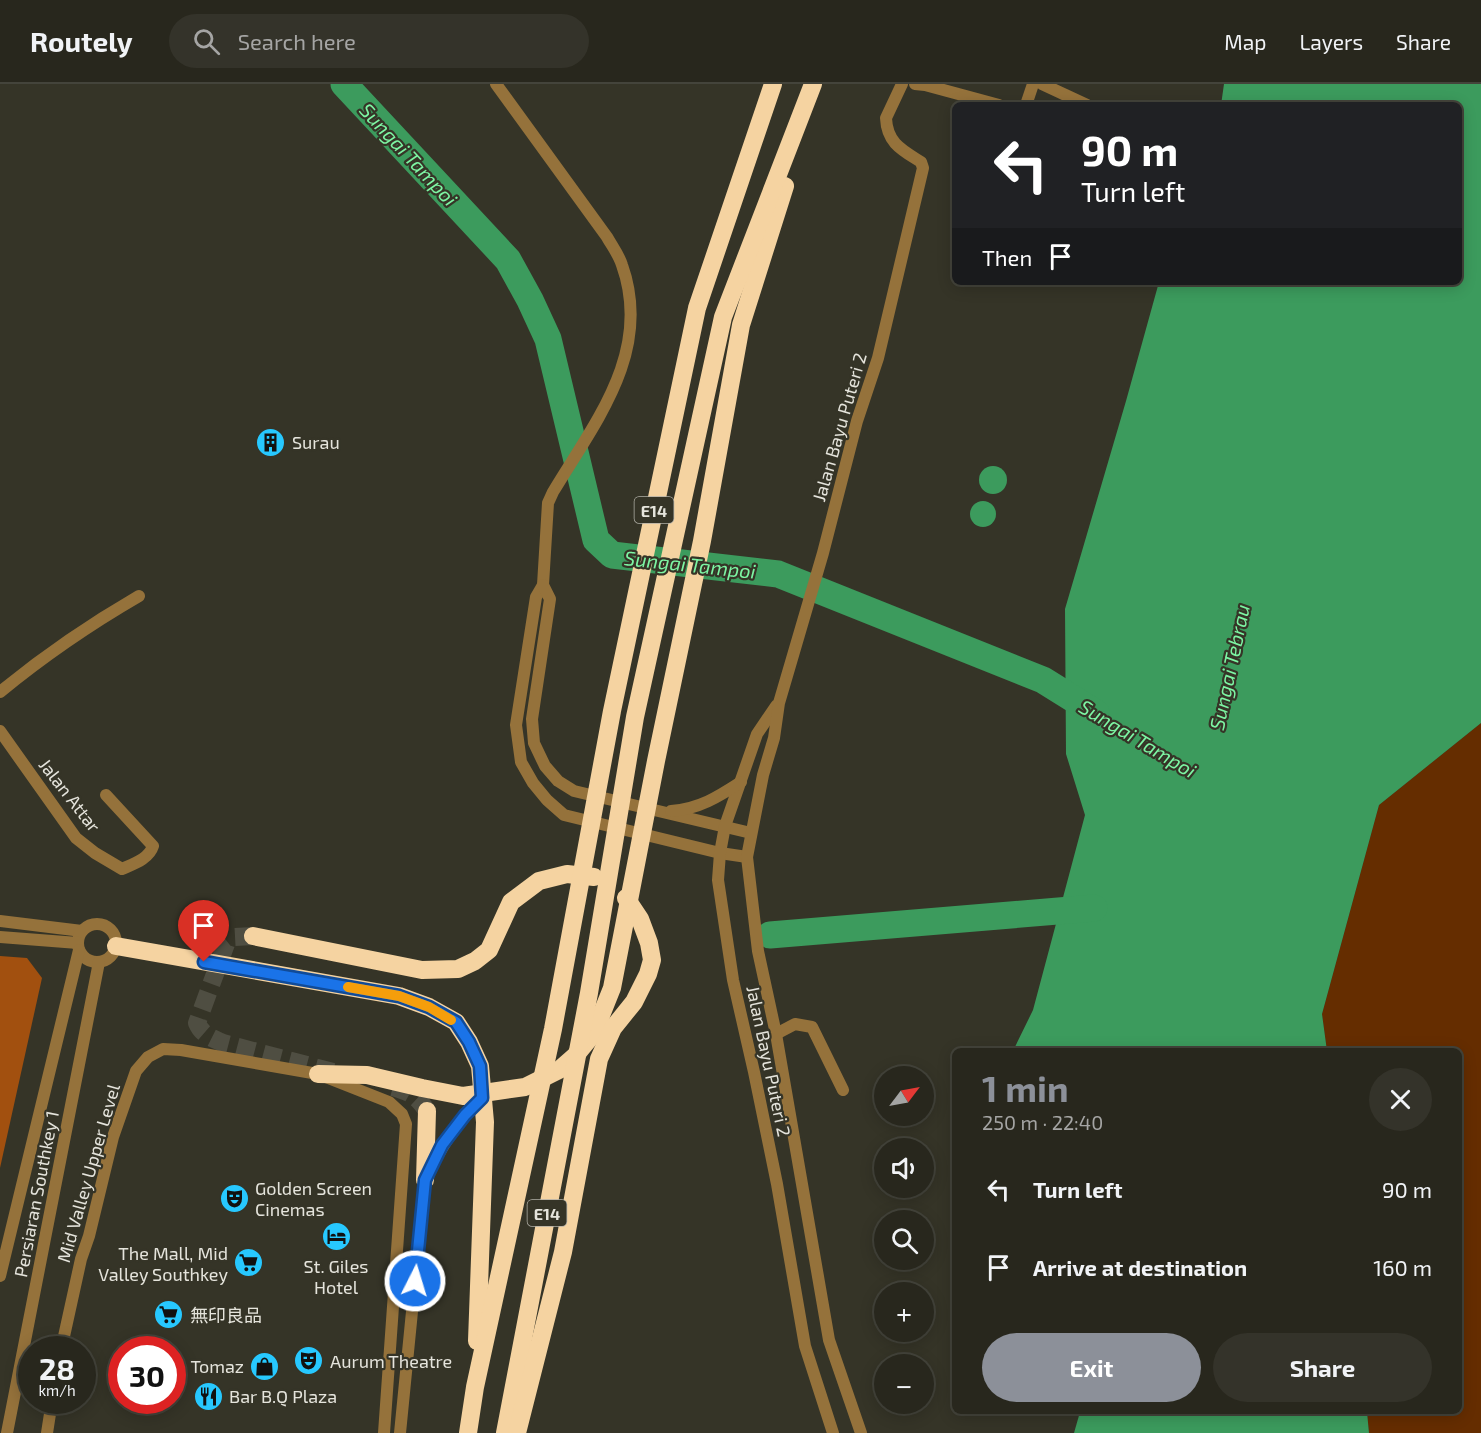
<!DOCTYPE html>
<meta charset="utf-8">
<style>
body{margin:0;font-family:"Exo 2","Noto Sans SC",sans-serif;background:#34332a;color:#f1f3f6;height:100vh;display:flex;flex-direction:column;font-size:22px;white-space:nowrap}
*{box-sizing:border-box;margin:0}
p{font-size:20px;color:#a5a5a4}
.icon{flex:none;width:33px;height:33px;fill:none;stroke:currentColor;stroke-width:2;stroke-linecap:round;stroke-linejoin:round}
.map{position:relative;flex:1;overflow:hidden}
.details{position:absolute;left:952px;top:964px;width:510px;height:366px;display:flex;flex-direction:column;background:#28271d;border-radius:9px;box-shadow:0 3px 15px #0003,0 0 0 2px #44443b}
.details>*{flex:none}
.guide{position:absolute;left:952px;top:18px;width:510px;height:183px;border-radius:9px;box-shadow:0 3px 15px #0003,0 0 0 2px #44443b;background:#202124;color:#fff;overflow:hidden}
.needle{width:39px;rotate:58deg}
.fabs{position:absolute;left:874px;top:982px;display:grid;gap:12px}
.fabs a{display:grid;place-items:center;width:60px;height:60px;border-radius:50%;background:#28271d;box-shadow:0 3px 15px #0003,0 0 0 2px #44443b;font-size:30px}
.speed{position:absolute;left:18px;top:1252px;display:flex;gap:12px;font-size:30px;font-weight:700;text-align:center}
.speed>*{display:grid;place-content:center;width:78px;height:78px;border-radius:50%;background:#28271d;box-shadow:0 3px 15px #0003,0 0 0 2px #44443b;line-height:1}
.speed small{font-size:15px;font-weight:400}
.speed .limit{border:9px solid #d22;background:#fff;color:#111}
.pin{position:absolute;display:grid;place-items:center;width:51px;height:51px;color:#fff;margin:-62px -26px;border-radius:50% 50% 50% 0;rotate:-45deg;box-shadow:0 0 6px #0007}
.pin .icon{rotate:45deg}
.me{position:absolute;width:66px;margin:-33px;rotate:5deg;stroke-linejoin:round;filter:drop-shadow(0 0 4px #0008)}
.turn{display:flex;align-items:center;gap:21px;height:126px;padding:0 30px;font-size:27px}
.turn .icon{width:78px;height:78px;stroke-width:2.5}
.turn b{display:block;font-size:42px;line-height:51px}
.then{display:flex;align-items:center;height:57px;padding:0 30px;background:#0003;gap:12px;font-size:22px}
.round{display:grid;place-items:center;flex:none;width:63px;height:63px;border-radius:32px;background:#34332a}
.overview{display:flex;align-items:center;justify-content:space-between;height:102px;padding:0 30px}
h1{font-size:36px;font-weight:700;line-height:45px;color:#8c9099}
.action{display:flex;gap:12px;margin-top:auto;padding:12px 30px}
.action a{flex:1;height:69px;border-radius:36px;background:#8c9099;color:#fff;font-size:24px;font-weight:700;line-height:69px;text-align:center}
.action a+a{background:#34332a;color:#f1f3f6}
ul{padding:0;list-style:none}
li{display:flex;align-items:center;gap:18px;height:78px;padding:0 30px}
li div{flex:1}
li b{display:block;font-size:22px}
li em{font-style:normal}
header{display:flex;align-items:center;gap:36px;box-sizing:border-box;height:84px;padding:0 30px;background:#28271d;border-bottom:2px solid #44443b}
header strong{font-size:28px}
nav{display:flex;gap:33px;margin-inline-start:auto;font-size:21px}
.search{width:420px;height:54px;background:#34332a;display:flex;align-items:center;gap:15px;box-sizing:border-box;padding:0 21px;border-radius:33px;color:#a5a5a4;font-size:22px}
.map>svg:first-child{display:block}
</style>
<header>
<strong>Routely</strong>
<div class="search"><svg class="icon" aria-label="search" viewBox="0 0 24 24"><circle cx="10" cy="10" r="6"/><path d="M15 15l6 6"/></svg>Search here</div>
<nav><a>Map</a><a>Layers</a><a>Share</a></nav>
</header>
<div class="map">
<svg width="1481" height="1349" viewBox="0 0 1481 1349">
<rect width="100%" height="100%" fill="#353427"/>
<polygon fill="#652d00" points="1481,639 1481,1349 1369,1349 1367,1328 1460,1328 1460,968 1327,967 1322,930 1379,721"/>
<polygon fill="#a2500f" points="0,872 27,874 42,894 0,1084"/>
<g fill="#3c9b5d">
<polygon points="1224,0 1481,0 1481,639 1379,721 1322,930 1327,967 1013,967 1033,926 1085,731 1066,670 1065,525 1126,317 1159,198 1460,198 1460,21 1221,21"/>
<circle cx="993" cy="396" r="14"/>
<circle cx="983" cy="430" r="13"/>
<polygon points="1080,1328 1367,1328 1369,1349 1074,1349"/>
</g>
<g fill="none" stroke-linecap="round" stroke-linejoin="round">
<g stroke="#3c9b5d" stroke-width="27">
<polyline points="344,0 508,176 530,216 548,255 596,456 612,471 778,490 1043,596 1096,629"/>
<polyline points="770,851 1094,824"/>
</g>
<g stroke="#4f4e42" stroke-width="18" stroke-dasharray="18 9" stroke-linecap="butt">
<path d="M253 852 235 853 226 860 197 939C202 951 212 954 223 959L337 989"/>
<path d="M393 1003C410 1008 417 1012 427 1027"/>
</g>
<g stroke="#95723b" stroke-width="12">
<path d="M496 0 607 153C612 162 619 171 622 181 653 268 595 338 553 408L548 419 543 501 536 513 516 641 521 678 533 699 547 716 564 731 720 769 747 773"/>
<polyline points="915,0 925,1 999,21"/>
<polyline points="1042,0 1087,21"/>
<polyline points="1026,21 1033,0"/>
<polyline points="543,501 550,515 532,635 534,659 545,682 558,697 574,707 751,749"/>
<path d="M0 608C45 571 89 541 139 512"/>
<polyline points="776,622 757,650 725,742 720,769 718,796 733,896 754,988 777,1100 805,1262 833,1349"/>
<path d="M0 647 76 754 95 769 122 785C133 780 149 775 153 762L106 711"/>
<path d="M671 727C699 725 718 713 741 698"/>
<polyline points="0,837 82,847"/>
<circle cx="97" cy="859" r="19"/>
<polyline points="0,853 78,859"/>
<polyline points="776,950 795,940 812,943 843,1006"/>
<polyline points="0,1192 79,866"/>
<polyline points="61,1266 81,1175 89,1152 113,1053 136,987 148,973 163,965 181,966 318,990 389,1018 402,1030 406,1040 384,1349"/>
<polyline points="7,1349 99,878"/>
<polyline points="47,1349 52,1317"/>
<path d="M400 1349 425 1096C442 1061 455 1041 482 1014"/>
<path d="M861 1349 829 1256 776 950 758 867 747 773 763 691 774 654 779 619 823 469 857 337 878 274 923 84 921 78C902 66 887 59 886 34L902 0"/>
</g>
<g stroke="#f5d3a1" stroke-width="18">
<polyline points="253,852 422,886 458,885 475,877 489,866 511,818 539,797 567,790 594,793"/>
<polyline points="116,862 399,912 429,923 456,938 469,958 480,982 485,1038 477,1257"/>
<polyline points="318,990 367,991 422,1004 463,1012 525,1003 559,986 575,972 594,949 612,904 656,677 702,457 741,241 785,102"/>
<polyline points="425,1096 427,1027"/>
<polyline points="468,1349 475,1303 553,945 612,627 697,224 773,0"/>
<polyline points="505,1349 589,909 635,633 723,233 813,0"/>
<polyline points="517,1349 563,1168 599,975 613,944 634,918 648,890 652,876 649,859 640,835 626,814"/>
</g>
</g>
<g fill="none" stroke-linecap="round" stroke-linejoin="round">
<defs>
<polyline id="route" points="204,878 399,912 429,923 456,938 469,958 480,982 482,1014 465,1031 442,1061 425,1096 415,1197"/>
</defs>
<use href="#route" stroke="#114b97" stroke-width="15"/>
<use href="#route" stroke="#1a73e8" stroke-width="10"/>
<polyline stroke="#f59e0b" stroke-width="10" points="348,903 399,912 429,923 451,936"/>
</g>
<defs>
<symbol id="building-disc" viewBox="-11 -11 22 22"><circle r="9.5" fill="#27c8ff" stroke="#353427"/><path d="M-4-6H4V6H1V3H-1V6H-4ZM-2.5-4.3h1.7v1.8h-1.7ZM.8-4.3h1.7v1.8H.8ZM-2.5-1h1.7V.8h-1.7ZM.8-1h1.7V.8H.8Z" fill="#111"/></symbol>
<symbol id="theatre-disc" viewBox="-11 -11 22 22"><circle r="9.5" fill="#27c8ff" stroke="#353427"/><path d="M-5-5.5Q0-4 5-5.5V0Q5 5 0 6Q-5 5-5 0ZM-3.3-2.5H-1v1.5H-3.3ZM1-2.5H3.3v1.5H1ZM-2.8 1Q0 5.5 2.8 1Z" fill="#111"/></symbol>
<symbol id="hotel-disc" viewBox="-11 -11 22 22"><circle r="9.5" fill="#27c8ff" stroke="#353427"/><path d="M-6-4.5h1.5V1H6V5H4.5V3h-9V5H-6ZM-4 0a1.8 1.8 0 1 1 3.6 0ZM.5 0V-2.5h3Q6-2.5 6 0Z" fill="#111"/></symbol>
<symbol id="supermarket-disc" viewBox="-11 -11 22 22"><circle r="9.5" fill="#27c8ff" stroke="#353427"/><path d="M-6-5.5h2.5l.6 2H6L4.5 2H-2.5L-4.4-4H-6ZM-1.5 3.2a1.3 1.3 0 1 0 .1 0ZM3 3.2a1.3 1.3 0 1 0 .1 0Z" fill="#111"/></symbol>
<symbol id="shop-disc" viewBox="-11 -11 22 22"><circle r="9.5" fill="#27c8ff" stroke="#353427"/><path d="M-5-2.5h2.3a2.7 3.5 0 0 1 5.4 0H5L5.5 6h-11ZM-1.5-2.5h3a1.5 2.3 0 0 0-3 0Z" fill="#111"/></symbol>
<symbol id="restaurant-disc" viewBox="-11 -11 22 22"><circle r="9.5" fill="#27c8ff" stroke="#353427"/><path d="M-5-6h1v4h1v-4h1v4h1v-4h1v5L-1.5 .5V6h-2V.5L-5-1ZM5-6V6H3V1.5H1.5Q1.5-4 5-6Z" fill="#111"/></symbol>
</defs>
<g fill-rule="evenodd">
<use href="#building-disc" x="254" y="342" width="33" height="33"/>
<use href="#theatre-disc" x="218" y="1098" width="33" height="33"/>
<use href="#hotel-disc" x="320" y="1136" width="33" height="33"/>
<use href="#supermarket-disc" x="232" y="1162" width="33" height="33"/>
<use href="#supermarket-disc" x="152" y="1214" width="33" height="33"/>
<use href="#theatre-disc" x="292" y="1260" width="33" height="33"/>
<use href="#shop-disc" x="248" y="1266" width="33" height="33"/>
<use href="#restaurant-disc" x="192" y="1296" width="33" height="33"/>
</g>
<g text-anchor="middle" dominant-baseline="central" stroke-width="4.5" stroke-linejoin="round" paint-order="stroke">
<g fill="#353427" stroke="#b0afa6" stroke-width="1.5">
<rect x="634.5" y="413" width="39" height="26" rx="4.5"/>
<rect x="527.5" y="1116" width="39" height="26" rx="4.5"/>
</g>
<g font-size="16" font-weight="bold" fill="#e5e4dc">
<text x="654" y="426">E14</text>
<text x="547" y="1129">E14</text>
</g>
<g font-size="18" fill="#e5e4dc" stroke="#353427">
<text transform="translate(839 343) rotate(-74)">Jalan Bayu Puteri 2</text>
<text transform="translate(70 711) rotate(52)">Jalan Attar</text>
<text transform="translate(769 977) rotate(78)">Jalan Bayu Puteri 2</text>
<text transform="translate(88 1089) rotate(-74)">Mid Valley Upper Level</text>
<text transform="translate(36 1110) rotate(-79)">Persiaran Southkey 1</text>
</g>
<g font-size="18" fill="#e5e4dc" stroke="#353427" text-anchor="start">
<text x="292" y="358">Surau</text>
<text x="255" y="1104">Golden Screen<tspan x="255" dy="21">Cinemas</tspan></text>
<text x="228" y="1169" text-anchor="end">The Mall, Mid<tspan x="228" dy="21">Valley Southkey</tspan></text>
<text x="336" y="1182" text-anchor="middle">St. Giles<tspan x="336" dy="21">Hotel</tspan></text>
<text x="190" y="1231">無印良品</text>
<text x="330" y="1277">Aurum Theatre</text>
<text x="244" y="1282" text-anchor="end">Tomaz</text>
<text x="229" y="1312">Bar B.Q Plaza</text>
</g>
<g font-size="20" font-style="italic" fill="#7df5a3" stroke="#353427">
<text transform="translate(409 70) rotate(47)">Sungai Tampoi</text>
<text transform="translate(690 480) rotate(6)">Sungai Tampoi</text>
<text transform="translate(1229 583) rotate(-78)">Sungai Tebrau</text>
<text transform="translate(1138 654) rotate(31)">Sungai Tampoi</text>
</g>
</g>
</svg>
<div class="fabs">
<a><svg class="needle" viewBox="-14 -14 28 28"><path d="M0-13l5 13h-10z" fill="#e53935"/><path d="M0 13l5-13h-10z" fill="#a5a5a4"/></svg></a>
<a><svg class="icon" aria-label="sound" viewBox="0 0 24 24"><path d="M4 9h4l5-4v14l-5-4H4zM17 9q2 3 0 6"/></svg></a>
<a><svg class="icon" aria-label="search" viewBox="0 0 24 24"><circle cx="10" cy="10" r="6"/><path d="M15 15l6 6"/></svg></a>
<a>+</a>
<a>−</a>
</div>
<div class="speed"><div>28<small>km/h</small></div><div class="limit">30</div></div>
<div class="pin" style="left:204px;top:878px;background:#d93025"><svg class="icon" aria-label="arrive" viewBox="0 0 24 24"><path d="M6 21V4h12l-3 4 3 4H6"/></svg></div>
<svg class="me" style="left:415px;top:1197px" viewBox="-20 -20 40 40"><circle r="17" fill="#1a73e8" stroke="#fff" stroke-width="3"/><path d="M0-11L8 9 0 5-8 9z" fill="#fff"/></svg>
<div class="guide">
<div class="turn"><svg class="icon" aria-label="left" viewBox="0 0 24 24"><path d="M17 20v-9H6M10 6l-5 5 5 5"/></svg><div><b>90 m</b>Turn left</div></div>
<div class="then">Then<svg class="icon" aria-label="arrive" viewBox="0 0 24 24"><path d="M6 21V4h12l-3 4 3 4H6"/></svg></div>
</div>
<section class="details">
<div class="overview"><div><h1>1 min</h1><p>250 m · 22:40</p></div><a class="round"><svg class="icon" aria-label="close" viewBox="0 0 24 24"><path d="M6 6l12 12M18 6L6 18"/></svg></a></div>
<ul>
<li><svg class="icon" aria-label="left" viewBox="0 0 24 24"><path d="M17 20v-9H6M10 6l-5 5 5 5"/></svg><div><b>Turn left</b></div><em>90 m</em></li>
<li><svg class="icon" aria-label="arrive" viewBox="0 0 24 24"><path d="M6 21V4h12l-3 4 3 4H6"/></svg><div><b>Arrive at destination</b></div><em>160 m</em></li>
</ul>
<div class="action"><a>Exit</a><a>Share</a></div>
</section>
</div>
